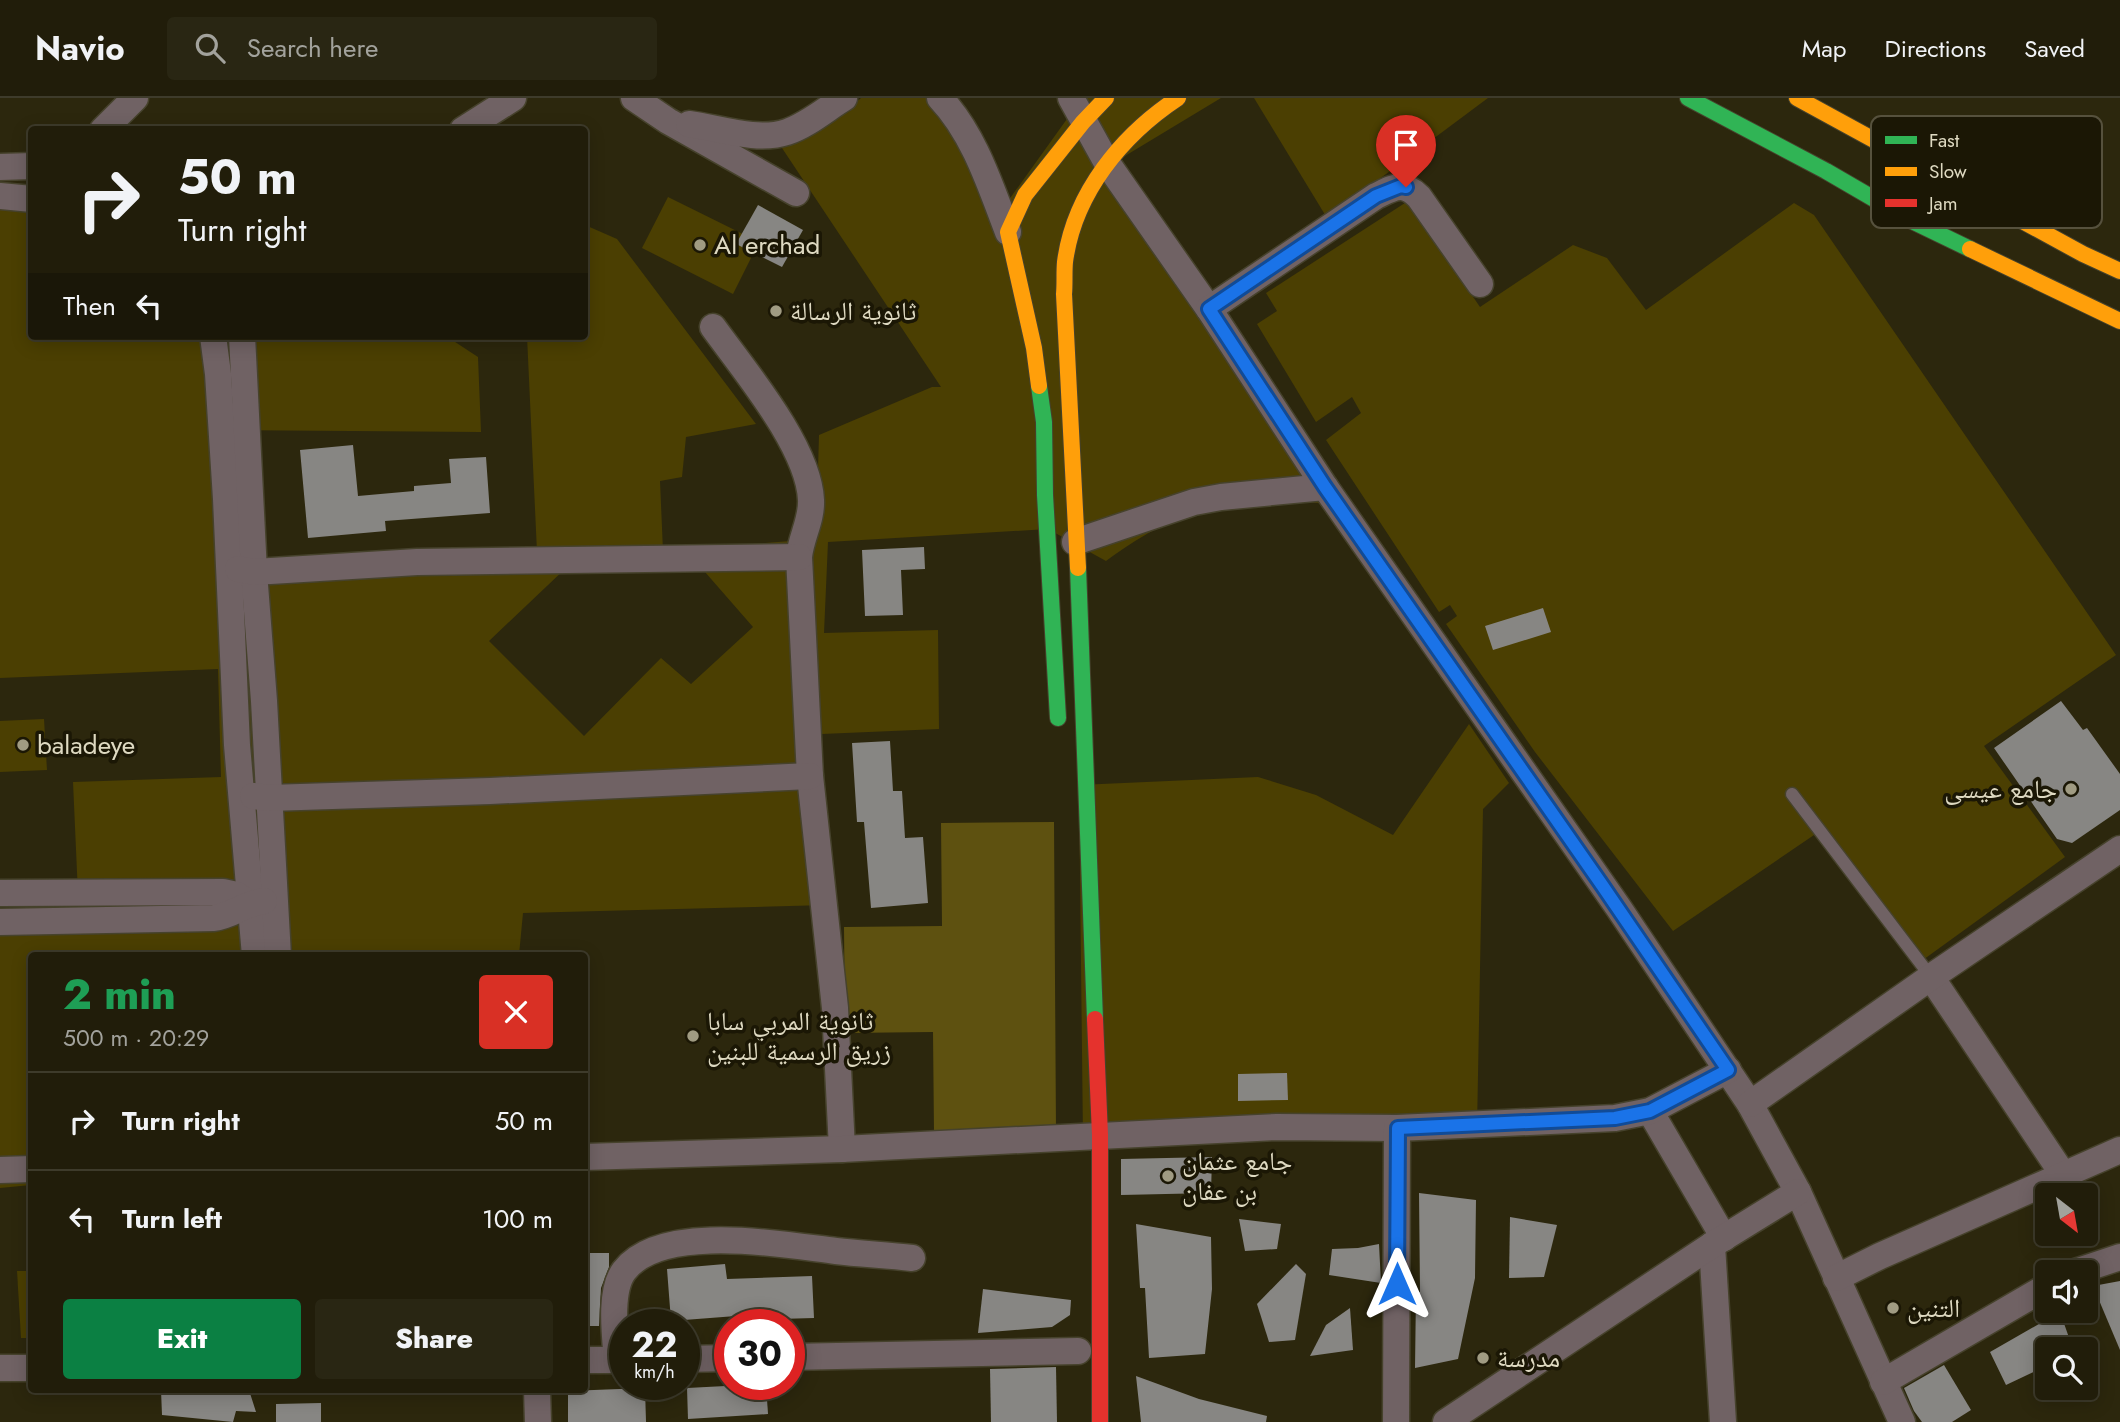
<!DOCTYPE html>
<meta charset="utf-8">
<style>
body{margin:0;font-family:Jost,"Noto Naskh Arabic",sans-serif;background:#292613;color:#f1f3f6;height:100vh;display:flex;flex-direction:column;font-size:26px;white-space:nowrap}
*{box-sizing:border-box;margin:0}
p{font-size:23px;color:#a2a29c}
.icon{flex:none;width:38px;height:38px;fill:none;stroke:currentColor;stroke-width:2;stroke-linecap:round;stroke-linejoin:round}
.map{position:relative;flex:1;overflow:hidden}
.drawer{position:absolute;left:28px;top:854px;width:560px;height:441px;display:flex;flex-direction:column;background:#211d0a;border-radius:7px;box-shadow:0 4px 18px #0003,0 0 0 2px #3e3b2b}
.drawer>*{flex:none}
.guide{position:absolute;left:28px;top:28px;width:560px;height:214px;border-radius:7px;box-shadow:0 4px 18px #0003,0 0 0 2px #3e3b2b;background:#211d0a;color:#f1f3f6;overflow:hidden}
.needle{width:46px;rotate:149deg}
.buttons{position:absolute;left:2035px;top:1085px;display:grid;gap:14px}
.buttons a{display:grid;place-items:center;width:63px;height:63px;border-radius:7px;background:#211d0a;box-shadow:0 4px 18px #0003,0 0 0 2px #3e3b2b;font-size:35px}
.speed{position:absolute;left:609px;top:1211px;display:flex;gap:14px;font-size:35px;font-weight:700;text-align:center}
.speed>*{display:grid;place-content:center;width:91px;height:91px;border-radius:50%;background:#211d0a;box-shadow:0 4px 18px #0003,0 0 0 2px #3e3b2b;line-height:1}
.speed small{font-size:18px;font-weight:400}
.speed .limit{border:10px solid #d22;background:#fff;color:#111}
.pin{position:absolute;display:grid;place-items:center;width:60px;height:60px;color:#fff;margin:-72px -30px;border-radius:50% 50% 50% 0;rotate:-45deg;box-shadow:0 0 7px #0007}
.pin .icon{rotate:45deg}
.me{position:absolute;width:77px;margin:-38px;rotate:0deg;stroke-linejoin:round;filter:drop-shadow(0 0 5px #0008)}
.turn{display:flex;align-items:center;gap:24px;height:147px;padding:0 35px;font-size:32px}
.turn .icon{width:91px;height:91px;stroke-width:2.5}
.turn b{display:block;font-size:49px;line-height:60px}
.then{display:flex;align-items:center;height:66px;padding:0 35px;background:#0003;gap:14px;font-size:26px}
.round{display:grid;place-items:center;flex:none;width:74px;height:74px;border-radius:7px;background:#292613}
.head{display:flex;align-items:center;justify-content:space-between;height:119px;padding:0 35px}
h1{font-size:42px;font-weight:800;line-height:52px;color:#1e9e55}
.action{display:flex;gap:14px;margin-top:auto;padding:14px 35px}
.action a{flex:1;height:80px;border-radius:7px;background:#0b8043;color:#fff;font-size:28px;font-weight:800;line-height:80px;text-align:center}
.action a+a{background:#292613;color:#f1f3f6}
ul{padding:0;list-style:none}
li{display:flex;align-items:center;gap:21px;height:98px;padding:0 35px;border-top:2px solid #3e3b2b}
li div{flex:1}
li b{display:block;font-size:26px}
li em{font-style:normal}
header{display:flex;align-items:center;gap:42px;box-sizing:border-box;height:98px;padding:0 35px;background:#211d0a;border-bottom:2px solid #3e3b2b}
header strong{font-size:33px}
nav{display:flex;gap:38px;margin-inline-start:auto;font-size:24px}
.search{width:490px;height:63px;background:#292613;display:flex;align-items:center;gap:18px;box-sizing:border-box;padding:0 24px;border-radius:7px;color:#a2a29c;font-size:26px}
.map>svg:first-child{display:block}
</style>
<header>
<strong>Navio</strong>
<div class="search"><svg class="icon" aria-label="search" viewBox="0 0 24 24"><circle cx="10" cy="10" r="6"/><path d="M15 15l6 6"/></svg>Search here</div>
<nav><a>Map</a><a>Directions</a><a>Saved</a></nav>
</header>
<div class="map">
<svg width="2120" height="1324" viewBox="0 0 2120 1324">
<rect width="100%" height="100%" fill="#2c270d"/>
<g fill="#4b3f02" fill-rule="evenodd">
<path d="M861 0H930L1003 110 1082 0H1221L1115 64 1326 406C1293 401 1244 402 1212 409 1175 417 1136 441 1106 463L1048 431 828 444 824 535 938 532 939 631 822 636 827 807 523 815 519 857 394 854 393 858H32L31 1087 0 1090V822L79 819 73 684 221 679 218 571 0 580V87L31 90 32 238H411L416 242 420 238H446L478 259 481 334 229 332 251 460 537 454 527 238H584L585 127 617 141 756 326 686 339 682 379 660 383 663 453 816 441 819 337 932 289H941L776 41 854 6ZM698 466 753 529 691 586 661 560 584 638 489 543 567 469Z"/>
<polygon points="1254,0 1488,0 1327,120"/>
<polygon points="668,99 759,144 733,196 642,150"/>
<polygon points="1408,103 1480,209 1573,147 1607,160 1646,212 1794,105 1814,117 2116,557 1984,648 2065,759 1916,867 1817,735 1673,833 1535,654 1446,526 1457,518 1450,507 1439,514 1326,342 1361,315 1352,299 1316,324 1257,226 1277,213 1266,195"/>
<polygon points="44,621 47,672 0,674 0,623"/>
<polygon points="1469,626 1509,685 1483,711 1477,1031 1083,1043 1079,687 1258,679 1316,697 1393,737"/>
<polygon points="17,1173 31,1173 31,1240 21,1240"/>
</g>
<polygon fill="#5e5110" points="1054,724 1056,1034 934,1035 933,934 845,935 844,829 942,828 941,725"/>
<g fill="#878683">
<polygon points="758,107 803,132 782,169 736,146"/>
<polygon points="353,347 358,398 414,393 414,388 451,385 449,361 486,359 490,415 385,423 386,433 308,440 300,352"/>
<polygon points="924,449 925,471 901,472 903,517 865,518 862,452"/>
<polygon points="1543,510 1551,534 1493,552 1485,528"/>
<polygon points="2061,603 2083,632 2087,630 2120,676 2120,712 2072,745 2057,741 1994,650"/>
<polygon points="890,643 893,693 902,693 905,740 923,739 928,805 871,810 864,724 857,724 852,645"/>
<polygon points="1287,975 1288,1002 1238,1003 1238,976"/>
<polygon points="1212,1059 1211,1095 1121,1097 1121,1061"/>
<polygon points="1419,1095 1476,1102 1475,1180 1458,1261 1415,1270 1416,1194 1420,1194"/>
<polygon points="1510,1119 1557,1127 1544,1179 1509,1180"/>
<polygon points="1239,1121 1281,1126 1277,1151 1245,1153"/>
<polygon points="1136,1126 1211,1139 1212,1191 1205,1256 1149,1260 1145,1190 1140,1190"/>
<polygon points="1379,1146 1381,1185 1329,1177 1332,1151 1358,1150"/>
<polygon points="584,1155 609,1155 609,1169 601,1190 599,1228 584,1228"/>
<polygon points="725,1166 727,1181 812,1178 814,1220 749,1222 749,1217 671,1223 667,1171"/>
<polygon points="1296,1166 1306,1176 1295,1242 1269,1244 1257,1206"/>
<polygon points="2120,1183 2120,1252 2093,1188"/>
<polygon points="983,1191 1071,1202 1070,1217 1052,1229 978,1235"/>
<polygon points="1350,1210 1353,1252 1310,1258 1326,1227"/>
<polygon points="2060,1214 2073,1251 2048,1251 2048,1267 2006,1287 1990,1254"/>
<polygon points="1944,1267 1971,1312 1952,1324 1922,1324 1914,1313 1904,1290"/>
<polygon points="1056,1269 1057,1324 991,1324 990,1271"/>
<polygon points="1136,1278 1199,1301 1267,1318 1266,1324 1141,1324"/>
<polygon points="766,1286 768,1316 688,1321 687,1290"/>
<polygon points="645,1290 646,1324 568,1324 568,1293"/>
<polygon points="161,1292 249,1292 256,1314 236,1313 233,1324 162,1317"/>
<polygon points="321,1305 321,1324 276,1324 276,1306"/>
</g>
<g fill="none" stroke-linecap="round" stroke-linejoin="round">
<defs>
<polyline id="lane" points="1792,696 1931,879"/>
<g id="street">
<polyline points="634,0 668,23 796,95"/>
<path d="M940 0C974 36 990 87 1008 134"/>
<polyline points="1071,0 1107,65 1209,211 1325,389 1618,809 1750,1006 1798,1094 1902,1324"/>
<path d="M689 26C719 30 757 44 787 34 808 27 826 11 844 0"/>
<polyline points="103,32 135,0"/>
<polyline points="463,32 513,0"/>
<polyline points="0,69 32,68"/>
<polyline points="0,98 32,101"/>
<path d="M1209 211 1376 98C1395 89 1403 83 1419 99L1480 186"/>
<path d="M713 229C744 272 809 349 811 402 812 422 801 439 799 459L810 678 835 910 842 1051"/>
<polyline points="213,238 218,276 226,401 237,647 255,858"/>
<polyline points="242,238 254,474 264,603 278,858"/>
<polyline points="1075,444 1194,404 1221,399 1325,389"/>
<polyline points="238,471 254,474 417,464 799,459"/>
<polyline points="253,698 269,700 490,693 810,678"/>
<polyline points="0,795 223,794 237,797 249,805"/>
<path d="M0 824 214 820C233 817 246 805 264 803"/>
<polyline points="1931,879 2064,1078"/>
<polyline points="1750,1006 1931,879 2120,751"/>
<polyline points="1650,1013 1724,1140"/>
<polyline points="584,1059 842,1051 1277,1029 1397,1030 1615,1020 1650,1013 1728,972"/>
<polyline points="0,1072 32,1071"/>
<polyline points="1712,1147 1723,1324"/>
<polyline points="2075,1174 2120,1159"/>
<polyline points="1836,1180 1880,1158 2120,1052"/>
<polyline points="789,1259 1078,1253"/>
<polyline points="684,1261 730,1260"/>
<polyline points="584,1262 625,1262"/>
<path d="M617 1263C615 1238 609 1193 624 1173 661 1124 784 1147 836 1153 861 1156 887 1157 912 1160"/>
<polyline points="0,1270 32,1270"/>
<polyline points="1883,1284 2048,1188"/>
<polyline points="537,1292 538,1324"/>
<polyline points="1396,1324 1397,1030"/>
<polyline points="1446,1324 1712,1147 1798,1094"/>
</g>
<g id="fast">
<polyline points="1688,0 1826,73 1912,123 1970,151"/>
<polyline points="1039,288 1044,324 1045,397 1058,620"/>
<polyline points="1078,470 1095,921"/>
</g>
<g id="slow">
<polyline points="1797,0 2083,156 2120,173"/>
<polyline points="1970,151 2120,223"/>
<polyline points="1039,288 1034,250 1008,134 1025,97 1083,24 1106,0"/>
<path d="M1078 470 1064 196C1065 185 1064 174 1065 164 1074 95 1122 37 1178 0"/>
</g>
<polyline id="jam" points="1095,921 1100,1037 1100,1324"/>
</defs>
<use href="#lane" stroke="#46422c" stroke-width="15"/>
<use href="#street" stroke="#46422c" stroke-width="29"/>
<use href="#fast" stroke="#46422c" stroke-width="18"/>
<use href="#slow" stroke="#46422c" stroke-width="18"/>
<use href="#jam" stroke="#46422c" stroke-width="18"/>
<use href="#lane" stroke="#706264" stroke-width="12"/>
<use href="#street" stroke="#706264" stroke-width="26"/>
<use href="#fast" stroke="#30b455" stroke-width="16"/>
<use href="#slow" stroke="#ff9f0a" stroke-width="16"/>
<use href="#jam" stroke="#e5322d" stroke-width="16"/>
</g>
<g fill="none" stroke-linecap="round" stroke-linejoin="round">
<defs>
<polyline id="route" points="1397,1186 1398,1030 1615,1020 1650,1013 1728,972 1602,787 1325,389 1209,211 1376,98 1401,88 1406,89"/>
</defs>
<use href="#route" stroke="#114b97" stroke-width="18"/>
<use href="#route" stroke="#1a73e8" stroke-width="12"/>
</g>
<g fill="#a09b82" stroke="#1b1705" stroke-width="2.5">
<circle cx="700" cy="147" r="7"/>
<circle cx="776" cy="213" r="7"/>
<circle cx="23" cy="647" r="7"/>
<circle cx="2071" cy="691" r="7"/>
<circle cx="693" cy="938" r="7"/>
<circle cx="1168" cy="1078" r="7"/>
<circle cx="1893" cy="1210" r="7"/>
<circle cx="1483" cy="1260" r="7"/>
</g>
<g text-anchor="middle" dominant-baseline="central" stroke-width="7" stroke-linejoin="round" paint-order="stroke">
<g font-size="26" fill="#ded9c1" stroke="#1b1705" text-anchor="start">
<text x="714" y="147">Al erchad</text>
<text x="790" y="213">ثانوية الرسالة</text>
<text x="37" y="647">baladeye</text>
<text x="2057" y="691" text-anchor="end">جامع عيسى</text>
<text x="707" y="923">ثانوية المربي سابا<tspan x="707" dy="30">زريق الرسمية للبنين</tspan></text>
<text x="1182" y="1063">جامع عثمان<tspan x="1182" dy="30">بن عفان</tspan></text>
<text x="1907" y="1210">التنين</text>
<text x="1497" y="1260">مدرسة</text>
</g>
</g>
<rect x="1871" y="18" width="231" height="112" rx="10" fill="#1b1705" stroke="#56513d" stroke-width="2"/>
<rect x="1885" y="38" width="32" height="8" fill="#30b455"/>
<rect x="1885" y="69" width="32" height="9" fill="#ff9f0a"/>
<rect x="1885" y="101" width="32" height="8" fill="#e5322d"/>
<g font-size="19" fill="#ded9c1">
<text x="1929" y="49">Fast</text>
<text x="1929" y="80">Slow</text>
<text x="1929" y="112">Jam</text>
</g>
</svg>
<div class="buttons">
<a><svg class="needle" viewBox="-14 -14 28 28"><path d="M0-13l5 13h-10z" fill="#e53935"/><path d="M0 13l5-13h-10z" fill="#a2a29c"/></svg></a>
<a><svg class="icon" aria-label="sound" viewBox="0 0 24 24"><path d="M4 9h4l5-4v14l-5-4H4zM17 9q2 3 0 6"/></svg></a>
<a><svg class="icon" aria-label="search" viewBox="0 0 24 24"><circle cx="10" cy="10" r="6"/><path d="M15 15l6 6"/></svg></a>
</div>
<div class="speed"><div>22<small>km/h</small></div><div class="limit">30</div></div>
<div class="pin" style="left:1406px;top:89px;background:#d93025"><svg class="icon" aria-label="arrive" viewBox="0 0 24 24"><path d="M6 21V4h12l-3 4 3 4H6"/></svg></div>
<svg class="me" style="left:1397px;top:1186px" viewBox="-20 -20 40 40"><path d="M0-17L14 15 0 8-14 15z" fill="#1a73e8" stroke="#fff" stroke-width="4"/></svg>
<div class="guide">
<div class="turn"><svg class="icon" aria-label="right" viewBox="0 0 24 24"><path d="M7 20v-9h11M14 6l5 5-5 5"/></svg><div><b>50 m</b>Turn right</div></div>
<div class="then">Then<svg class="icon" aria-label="left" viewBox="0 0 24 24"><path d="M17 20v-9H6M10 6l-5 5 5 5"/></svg></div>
</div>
<section class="drawer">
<div class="head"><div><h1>2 min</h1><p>500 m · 20:29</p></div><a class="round" style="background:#d93025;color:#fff"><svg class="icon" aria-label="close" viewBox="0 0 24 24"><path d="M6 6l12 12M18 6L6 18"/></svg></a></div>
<ul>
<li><svg class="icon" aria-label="right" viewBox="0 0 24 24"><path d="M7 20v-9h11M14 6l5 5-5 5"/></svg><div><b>Turn right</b></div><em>50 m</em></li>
<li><svg class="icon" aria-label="left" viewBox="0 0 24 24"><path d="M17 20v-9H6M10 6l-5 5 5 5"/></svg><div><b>Turn left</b></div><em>100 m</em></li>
</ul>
<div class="action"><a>Exit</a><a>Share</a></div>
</section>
</div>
